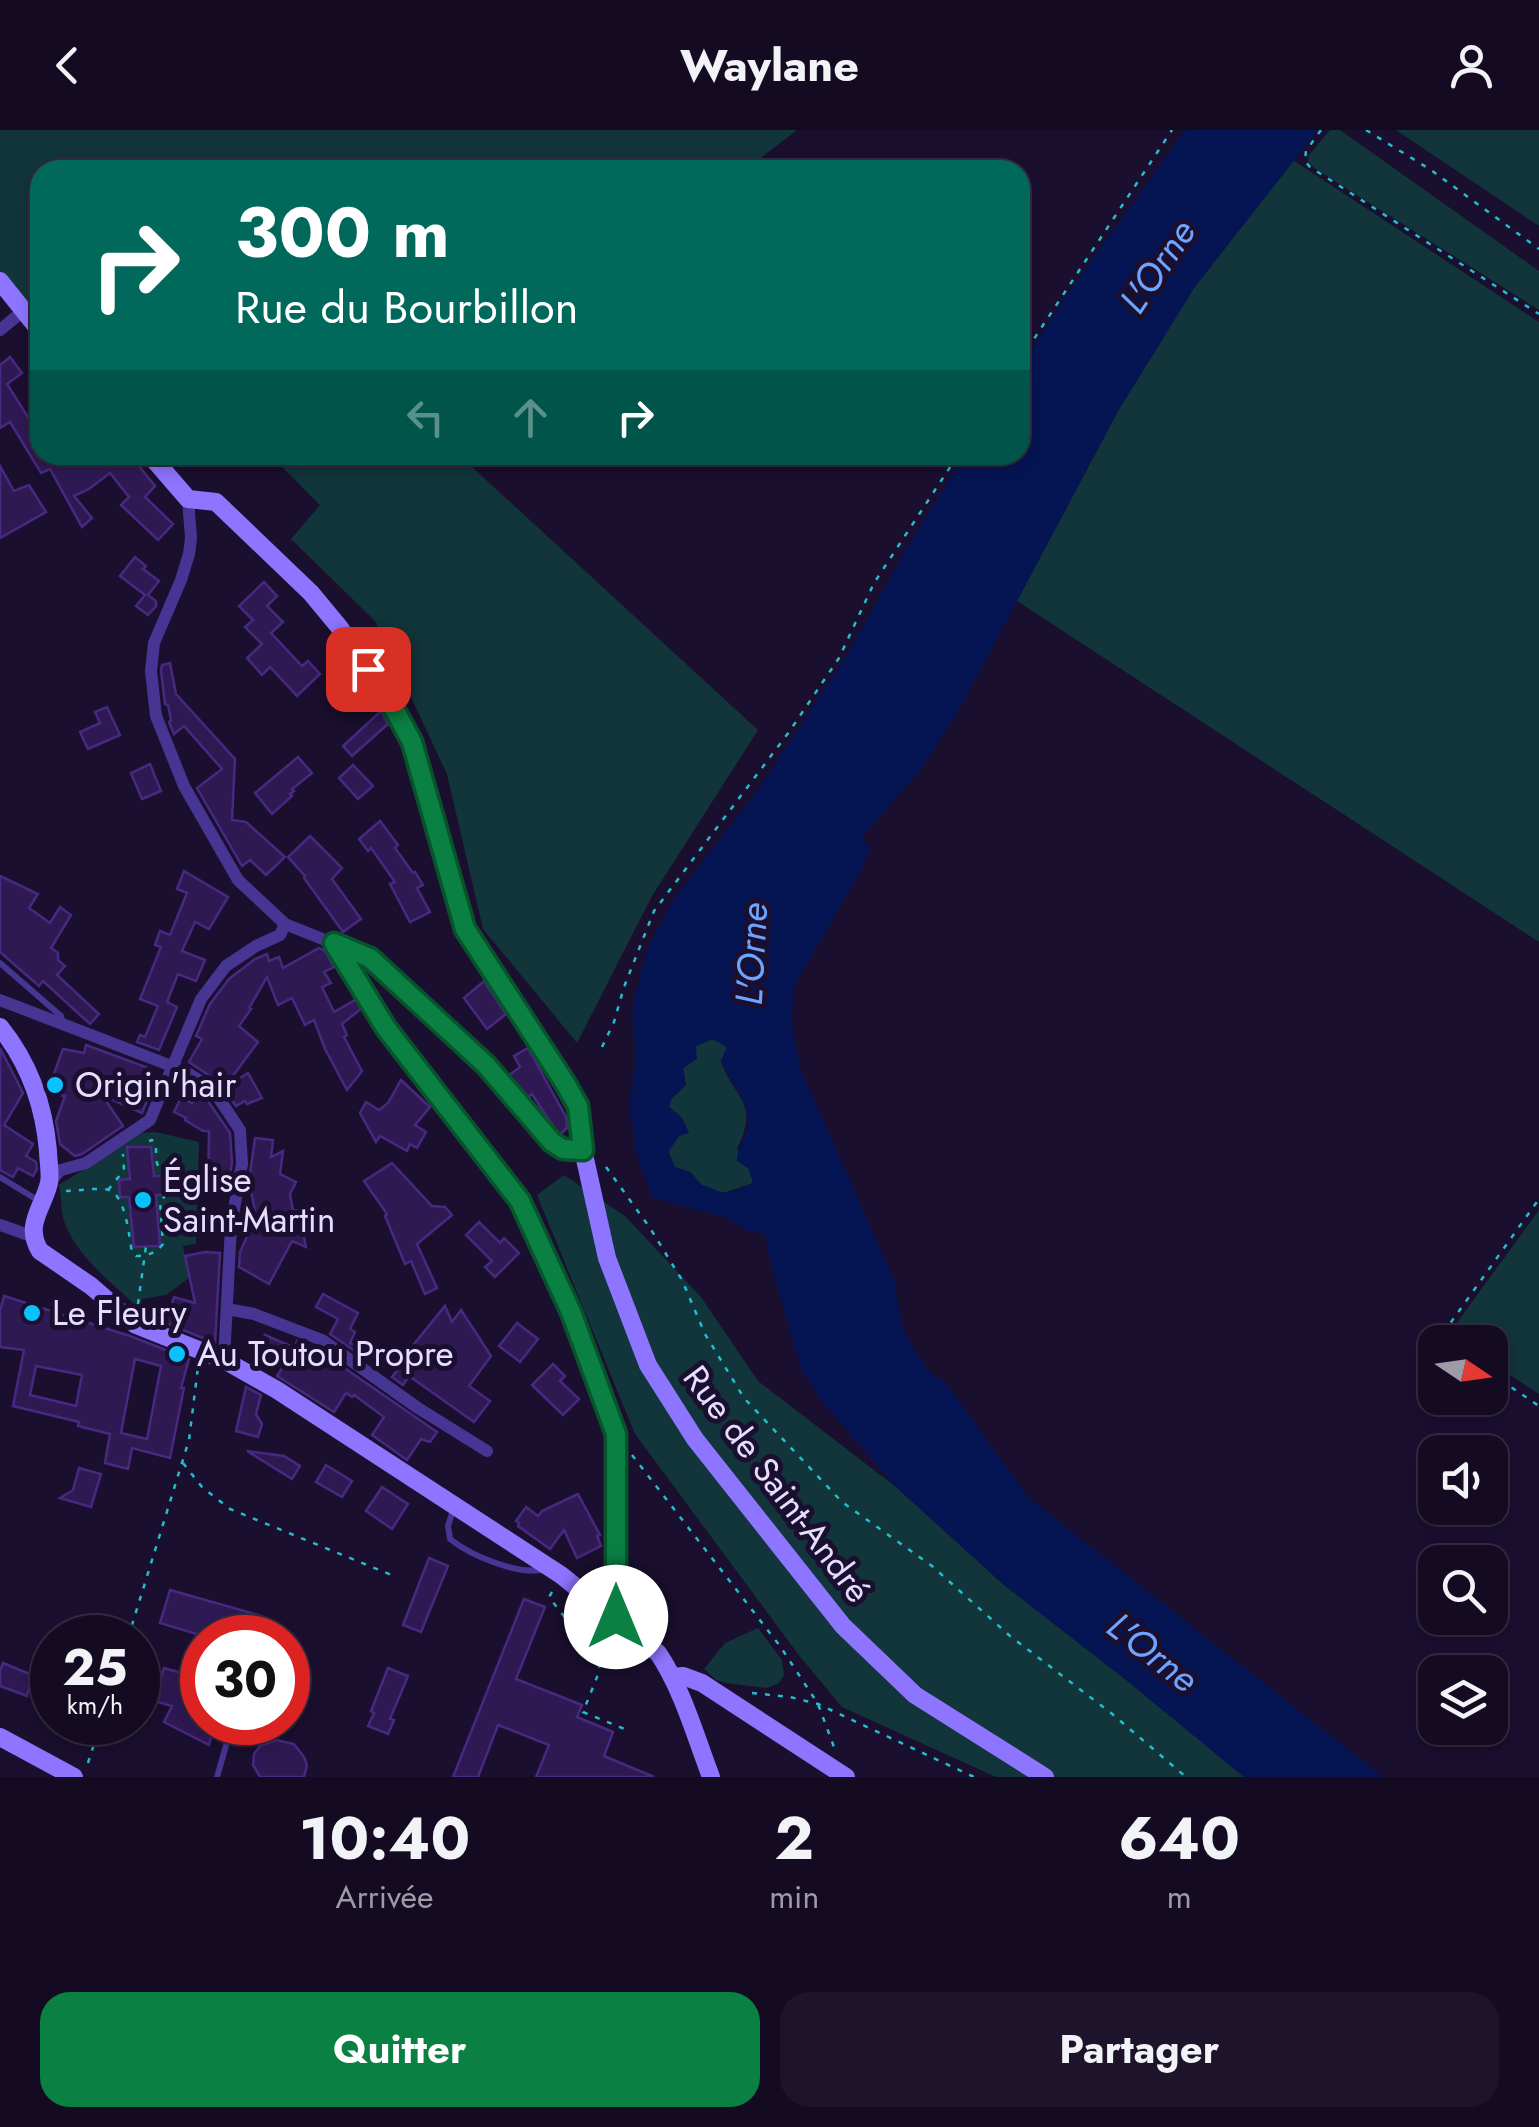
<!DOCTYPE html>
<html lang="fr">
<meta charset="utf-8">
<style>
body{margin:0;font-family:Jost,sans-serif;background:#1d142b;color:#f1f3f6;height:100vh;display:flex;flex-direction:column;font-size:38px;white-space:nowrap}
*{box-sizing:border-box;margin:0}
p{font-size:32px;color:#9d9ba6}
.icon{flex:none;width:55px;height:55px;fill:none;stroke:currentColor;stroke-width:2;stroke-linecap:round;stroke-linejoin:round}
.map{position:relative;height:1647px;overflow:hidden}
.drawer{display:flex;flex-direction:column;background:#140b23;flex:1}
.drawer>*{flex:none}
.guide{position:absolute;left:30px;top:30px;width:1000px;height:305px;border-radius:30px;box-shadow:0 5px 15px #0003,0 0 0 2px #332b41;background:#00695c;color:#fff;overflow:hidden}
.needle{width:65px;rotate:103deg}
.tools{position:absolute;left:1418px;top:1195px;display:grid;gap:20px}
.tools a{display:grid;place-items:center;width:90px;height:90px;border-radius:20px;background:#140b23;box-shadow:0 5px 15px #0003,0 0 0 2px #332b41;font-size:50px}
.speed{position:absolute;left:30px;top:1485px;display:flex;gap:20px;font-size:50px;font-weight:700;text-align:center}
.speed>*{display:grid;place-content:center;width:130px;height:130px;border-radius:50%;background:#140b23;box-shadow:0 5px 15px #0003,0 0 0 2px #332b41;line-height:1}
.speed small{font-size:25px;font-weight:400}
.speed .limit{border:15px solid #d22;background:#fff;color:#111}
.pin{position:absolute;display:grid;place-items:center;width:85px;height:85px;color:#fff;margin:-42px;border-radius:20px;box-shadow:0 5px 15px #0006}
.me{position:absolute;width:110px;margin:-55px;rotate:0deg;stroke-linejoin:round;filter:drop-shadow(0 0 8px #0008)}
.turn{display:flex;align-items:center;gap:35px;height:210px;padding:0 40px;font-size:45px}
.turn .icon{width:130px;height:130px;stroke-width:2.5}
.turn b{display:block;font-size:70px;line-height:85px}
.lanes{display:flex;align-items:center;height:95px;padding:0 40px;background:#0003;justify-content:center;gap:50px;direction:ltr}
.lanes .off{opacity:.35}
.eta{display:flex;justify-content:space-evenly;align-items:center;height:170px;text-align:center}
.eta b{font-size:60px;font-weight:700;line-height:70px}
.action{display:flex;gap:20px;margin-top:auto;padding:20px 40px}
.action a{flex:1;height:115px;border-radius:30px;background:#0b8043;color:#fff;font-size:40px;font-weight:700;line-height:115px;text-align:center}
.action a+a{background:#1d142b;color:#f1f3f6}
header{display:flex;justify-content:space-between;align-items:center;height:130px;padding:0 40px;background:#140b23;font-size:45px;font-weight:700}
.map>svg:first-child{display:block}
</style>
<header><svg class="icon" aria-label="back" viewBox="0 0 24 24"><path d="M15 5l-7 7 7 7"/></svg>Waylane<svg class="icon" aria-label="person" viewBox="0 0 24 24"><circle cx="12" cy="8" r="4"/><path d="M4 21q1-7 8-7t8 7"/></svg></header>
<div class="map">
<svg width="1539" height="1647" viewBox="0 0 1539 1647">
<rect width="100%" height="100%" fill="#1a0f2f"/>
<g fill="#11353a">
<polygon points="0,0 797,0 745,40 40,40 40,200 0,150"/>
<polygon points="1330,0 1340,0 1539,141 1539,180 1314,38 1308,31 1309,25"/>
<polygon points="1396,0 1539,0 1539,96"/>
<polygon points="1293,30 1539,192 1539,812 1017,471 1118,281 1194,158"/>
<polygon points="270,325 459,325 758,600 652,766 577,913 483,799 447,644 375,491 291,409 320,375"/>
<path d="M713 909 727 917 721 932C736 971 760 972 737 1019L749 1039 753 1053 723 1063 702 1055 690 1042 675 1037 668 1021 679 1006 682 988 669 977 671 969 686 955 683 938 695 916Z"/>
<path d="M155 1002 199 1012 196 1114 183 1116 189 1148 166 1165 142 1169 141 1176 133 1173C109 1151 71 1120 63 1087 61 1077 61 1065 59 1055L142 1003Z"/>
<polygon points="564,1045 625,1086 701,1167 758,1251 896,1357 1003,1454 1130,1553 1244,1647 996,1647 842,1577 798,1524 635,1304 537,1065"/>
<polygon points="1539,1080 1539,1264 1490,1232 1490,1212 1459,1212 1451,1207 1453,1198"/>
<polygon points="758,1498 782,1530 784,1545 779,1553 767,1558 726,1553 716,1550 704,1539 725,1513"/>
</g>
<path fill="#051553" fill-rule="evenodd" d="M1185 0H1318L1194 158 1118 281 960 578 921 639 862 707 869 718 863 737 793 858 792 896 800 938 894 1150 903 1200 926 1238 948 1256 1028 1367 1383 1647H1244L1130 1553 1003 1454 896 1357 823 1273 800 1237 769 1127 765 1104 747 1101 725 1087 651 1067 636 1020 629 975 636 930 632 881 646 821 674 768 758 660 853 515 906 418 965 325H1020V237L1066 166ZM713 909 727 917 721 931C730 954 754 973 747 1000 743 1012 737 1018 737 1031L749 1039 753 1053 738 1060 723 1063 702 1055 690 1042 675 1037 668 1022 679 1006 689 1003 682 988 669 977 671 969 686 955 683 938 697 929 696 916Z"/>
<g fill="#2e1953" stroke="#482981" stroke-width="2.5" fill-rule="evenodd">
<polygon points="10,227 22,243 7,254 40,306 40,325 130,325 155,356 145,367 173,394 158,410 121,375 129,367 110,343 89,359 74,366 92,388 82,397 50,339 41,343 10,292 0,298 0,235"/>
<polygon points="0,336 14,361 29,355 46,382 0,408"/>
<polygon points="135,427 146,436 143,439 159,451 148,465 156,471 156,476 148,485 136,476 145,465 120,446"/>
<polygon points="264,452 277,466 267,476 283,492 271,503 302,536 308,531 320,544 297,566 270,537 262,545 247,528 262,514 245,497 253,490 239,476"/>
<polygon points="170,533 176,564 235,629 232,690 246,692 285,727 266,745 250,730 242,736 197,658 222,639 184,596 174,604 169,592 171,590 168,575 165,574 161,541 162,535"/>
<polygon points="107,577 120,605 88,619 80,602 100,593 95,582"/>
<polygon points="381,581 388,594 352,626 343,616"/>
<polygon points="298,627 312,643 292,659 294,661 290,664 292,666 272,684 255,663"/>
<polygon points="150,634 161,661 142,669 131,643"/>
<polygon points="353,635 373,656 358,669 339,648"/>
<polygon points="380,691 398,715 395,718 413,743 415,742 423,755 417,758 430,782 410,792 390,754 395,752 371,718 368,721 359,709"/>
<polygon points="310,706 342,738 332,749 361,789 343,802 304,748 305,746 288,727"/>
<polygon points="184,741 228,767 209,799 195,792 182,821 205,830 196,851 178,844 167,872 177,877 159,920 137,912 140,905 145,907 158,876 140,869 161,817 155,815 160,801 170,805 187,763 177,759"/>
<polygon points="0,746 38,764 29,778 50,793 60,777 71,785 51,818 58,823 58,830 65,836 57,845 99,884 90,894 43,851 39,856 0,822"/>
<polygon points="319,818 325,821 334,837 324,842 331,853 322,857 334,882 357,869 362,878 342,894 347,905 344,907 362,941 347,960 325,919 314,890 305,895 292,868 278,875 267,847 249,878 251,879 239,896 258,912 224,958 248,943 262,968 247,974 245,971 236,976 220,953 189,932 202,909 196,906 210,874 229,849 255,829 267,824 269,831 279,827 283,838"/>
<polygon points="484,851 506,884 487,899 464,868"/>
<polygon points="86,915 151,939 148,948 155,951 142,983 102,965 123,996 82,1024 75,1026 60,1014 56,991 65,966 49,963 48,960 63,919 84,923"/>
<polygon points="0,918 23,963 4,995 33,1014 26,1026 36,1032 37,1039 33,1046 18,1038 13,1047 0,1040"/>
<polygon points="528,918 566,987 567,998 559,1005 532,964 527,968 508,946 520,937 514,926"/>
<polygon points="401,950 430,977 415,995 426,1002 417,1018 410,1014 407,1021 380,1006 376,1012 360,983 366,972 379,980 388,973"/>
<polygon points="202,966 208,971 230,1003 232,1033 228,1057 208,1056 209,1001 203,1001 185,990 186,988 174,982 181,968 192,973"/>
<polygon points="255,1008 273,1010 271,1027 283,1021 280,1044 296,1052 290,1064 293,1081 298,1080 306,1117 292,1111 269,1154 239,1137 240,1122 256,1086 249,1051"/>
<polygon points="127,1017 151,1017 154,1046 165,1046 166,1064 156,1065 160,1115 158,1116 134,1117 129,1067 120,1067 119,1050 130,1049"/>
<polygon points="392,1033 432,1076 445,1077 452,1085 417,1114 437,1158 425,1164 411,1131 405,1134 385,1086 387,1084 364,1051"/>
<polygon points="479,1092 500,1113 504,1108 519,1123 495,1147 485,1137 492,1131 466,1105"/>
<polygon points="205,1122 220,1123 215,1213 166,1193 174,1167 195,1173 185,1126"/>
<polygon points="323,1164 358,1183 350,1199 355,1202 350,1213 365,1221 362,1226 330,1204 338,1189 316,1177"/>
<path d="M4 1166 130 1206 189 1229 181 1258H184L170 1328 132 1318 128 1339 105 1333 110 1304 78 1296 79 1292 13 1276 24 1220 0 1217V1181ZM135 1229 161 1236 147 1309 121 1303ZM36 1236 82 1245 76 1276 30 1265Z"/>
<polygon points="445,1176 452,1192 461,1180 491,1226 469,1256 490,1271 474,1292 409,1246 403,1255 392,1247 404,1232 402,1231 410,1219"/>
<polygon points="517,1193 538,1209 520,1232 499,1216"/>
<polygon points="265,1205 295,1218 297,1211 317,1219 437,1302 430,1312 421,1309 407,1330 372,1305 384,1287 354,1265 352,1267 346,1263 334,1282 277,1246 283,1237 256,1226"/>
<polygon points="553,1234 565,1246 560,1251 579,1269 563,1285 532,1255"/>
<polygon points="246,1257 261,1265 256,1284 262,1294 258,1307 236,1301"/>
<polygon points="247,1321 284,1326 300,1336 292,1349"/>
<polygon points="326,1335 352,1351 342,1367 316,1352"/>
<polygon points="79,1338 101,1344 91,1377 60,1368 73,1360"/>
<polygon points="382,1357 408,1374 392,1399 366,1381"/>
<polygon points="578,1364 600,1405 597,1406 601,1416 577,1428 564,1400 550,1419 518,1396 519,1393 516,1391 526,1377 538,1386 542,1381"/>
<polygon points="429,1428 448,1436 421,1502 403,1495"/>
<polygon points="170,1460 262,1486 256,1508 210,1508 160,1493"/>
<polygon points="524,1469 545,1477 516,1549 582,1575 577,1587 613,1602 604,1626 654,1647 536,1647 549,1615 498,1595 478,1647 453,1647"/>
<polygon points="3,1533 32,1545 27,1566 0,1556 0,1541"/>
<polygon points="164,1538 202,1549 202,1592 215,1592 209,1615 164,1592 172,1576 154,1571"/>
<polygon points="388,1538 408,1546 390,1589 394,1590 388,1604 368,1596 374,1583 371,1581"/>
<polygon points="276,1610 294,1614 304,1627 307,1635 304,1647 260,1647 253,1635 254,1624 260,1616"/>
</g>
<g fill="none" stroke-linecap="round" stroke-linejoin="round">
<g stroke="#23bdcd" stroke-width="2.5" stroke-dasharray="5 8" stroke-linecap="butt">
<polyline points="1321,0 1306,21 1305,31 1310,37 1539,184"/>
<polyline points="1366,0 1431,40 1539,119"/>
<polyline points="1020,230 1172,0"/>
<polyline points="602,917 614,892 624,857 654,781 789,602 839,528 874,453 958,325"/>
<polyline points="606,1037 650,1098 682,1150 705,1204 744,1268 842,1372 932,1436 1010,1506 1111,1583 1186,1647"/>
<polyline points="108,1060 124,1040 123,1024"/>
<path d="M66 1061C78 1061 98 1057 109 1060 126 1066 129 1107 132 1122L136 1126C148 1126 156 1123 163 1114L160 1071C171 1062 169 1054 166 1042L159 1039 156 1030V1015L152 1010 149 1011"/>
<polyline points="138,1174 146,1116"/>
<polyline points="1444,1212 1439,1209 1539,1069"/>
<polyline points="1490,1243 1539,1276"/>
<polyline points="632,1325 780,1516 818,1574 834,1617"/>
<polyline points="183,1333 202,1357 230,1379 394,1446"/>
<polyline points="552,1462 549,1467 587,1516 601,1529 597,1547 583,1582 627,1600"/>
<polyline points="128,1508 189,1310 198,1237"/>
<polyline points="752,1563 790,1567 818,1574 974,1647"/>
<polyline points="88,1633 101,1592"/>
</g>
<g stroke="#473593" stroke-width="6">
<polyline points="0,833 61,886 63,894"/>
<polyline points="0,1047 39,1071"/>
<path d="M454 1377 448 1396 450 1409C471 1426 519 1446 546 1439"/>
<polyline points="217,1647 229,1605"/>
</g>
<g stroke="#473593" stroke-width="12">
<polyline points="0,200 23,181"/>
<polyline points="188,369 191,408 189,424 181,450 154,513 151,541 156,586 184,656 238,750 285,794 370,828 486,935 552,1012 563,1019 583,1020"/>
<polyline points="334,813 386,898 521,1071 571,1182 616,1304 616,1487"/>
<polyline points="0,870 182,940 202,952 216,964 240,1000 242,1034 231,1096 224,1230"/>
<polyline points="49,1052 61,1040 86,1033 150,990 201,869 226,836 256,816 280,805 285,794"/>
<polyline points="0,1095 34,1107"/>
<polyline points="227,1179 254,1184 322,1210 418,1278 487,1321"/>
</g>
<g stroke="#8d75ff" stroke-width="18">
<polyline points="0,151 40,201"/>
<polyline points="150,325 188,369 216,372 311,463 340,498 393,577 412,612 465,799 565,953 577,977 583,1020 607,1128 648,1235 695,1309 843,1496 915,1565 1045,1647"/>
<path d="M0 897C29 933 44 975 48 1021 48 1031 51 1044 49 1053 43 1078 24 1095 40 1121L91 1156 136 1195 224 1230 277 1260 561 1445 658 1523C682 1558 696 1608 711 1647"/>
<polyline points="672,1547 683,1546 702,1553 846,1647"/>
<polyline points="0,1607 74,1647"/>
</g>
</g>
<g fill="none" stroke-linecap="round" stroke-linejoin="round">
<defs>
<polyline id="route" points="368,539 393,577 412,612 465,799 565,953 578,976 583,1020 563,1019 552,1012 486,935 370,828 334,813 386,898 520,1071 571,1182 616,1304 616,1487"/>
</defs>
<use href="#route" stroke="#07532c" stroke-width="25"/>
<use href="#route" stroke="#0b8043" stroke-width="18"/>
</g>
<g fill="#0ac1ff" stroke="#1a0f2f" stroke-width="4">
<circle cx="55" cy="955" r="10"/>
<circle cx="143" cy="1070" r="10"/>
<circle cx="32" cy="1183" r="10"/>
<circle cx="177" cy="1224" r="10"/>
</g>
<g text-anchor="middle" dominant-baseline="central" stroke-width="10" stroke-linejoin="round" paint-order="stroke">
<g font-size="35" fill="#e7deff" stroke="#1a0f2f" text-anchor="start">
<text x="75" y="955">Origin'hair</text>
<text x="163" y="1050">Église<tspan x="163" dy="40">Saint-Martin</tspan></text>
<text x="52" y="1183">Le Fleury</text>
<text x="197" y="1224">Au Toutou Propre</text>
</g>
<g font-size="35" fill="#e7deff" stroke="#1a0f2f">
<text transform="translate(777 1354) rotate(53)">Rue de Saint-André</text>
</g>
<g font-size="38" font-style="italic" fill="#6ca4ff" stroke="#1a0f2f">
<text transform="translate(1157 136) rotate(-56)">L'Orne</text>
<text transform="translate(751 824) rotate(-87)">L'Orne</text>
<text transform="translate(1153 1522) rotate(38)">L'Orne</text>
</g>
</g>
</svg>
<div class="tools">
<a><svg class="needle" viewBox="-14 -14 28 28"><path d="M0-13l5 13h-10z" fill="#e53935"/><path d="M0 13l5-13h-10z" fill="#9d9ba6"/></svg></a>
<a><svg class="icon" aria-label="sound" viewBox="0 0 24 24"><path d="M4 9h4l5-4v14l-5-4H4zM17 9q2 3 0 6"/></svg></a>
<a><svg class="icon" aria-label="search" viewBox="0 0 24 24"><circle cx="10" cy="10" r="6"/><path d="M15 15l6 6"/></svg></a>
<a><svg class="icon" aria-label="layers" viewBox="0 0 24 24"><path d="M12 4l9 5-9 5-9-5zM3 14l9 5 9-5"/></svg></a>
</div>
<div class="speed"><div>25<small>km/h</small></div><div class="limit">30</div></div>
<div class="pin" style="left:368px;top:539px;background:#d93025"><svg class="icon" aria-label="arrive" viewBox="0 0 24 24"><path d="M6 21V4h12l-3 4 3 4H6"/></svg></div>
<svg class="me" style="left:616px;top:1487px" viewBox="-20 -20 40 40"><circle r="19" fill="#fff"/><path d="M0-13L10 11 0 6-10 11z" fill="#0b8043"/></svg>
<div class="guide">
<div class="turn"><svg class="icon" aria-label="right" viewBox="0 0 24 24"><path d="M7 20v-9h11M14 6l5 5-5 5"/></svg><div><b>300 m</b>Rue du Bourbillon</div></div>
<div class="lanes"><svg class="icon off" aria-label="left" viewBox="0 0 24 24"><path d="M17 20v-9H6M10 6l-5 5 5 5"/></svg><svg class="icon off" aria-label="ahead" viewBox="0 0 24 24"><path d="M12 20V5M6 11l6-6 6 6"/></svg><svg class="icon" aria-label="right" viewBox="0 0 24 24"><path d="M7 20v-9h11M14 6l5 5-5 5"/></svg></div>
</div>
</div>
<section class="drawer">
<div class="eta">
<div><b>10:40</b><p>Arrivée</p></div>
<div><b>2</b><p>min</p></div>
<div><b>640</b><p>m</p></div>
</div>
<div class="action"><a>Quitter</a><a>Partager</a></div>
</section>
